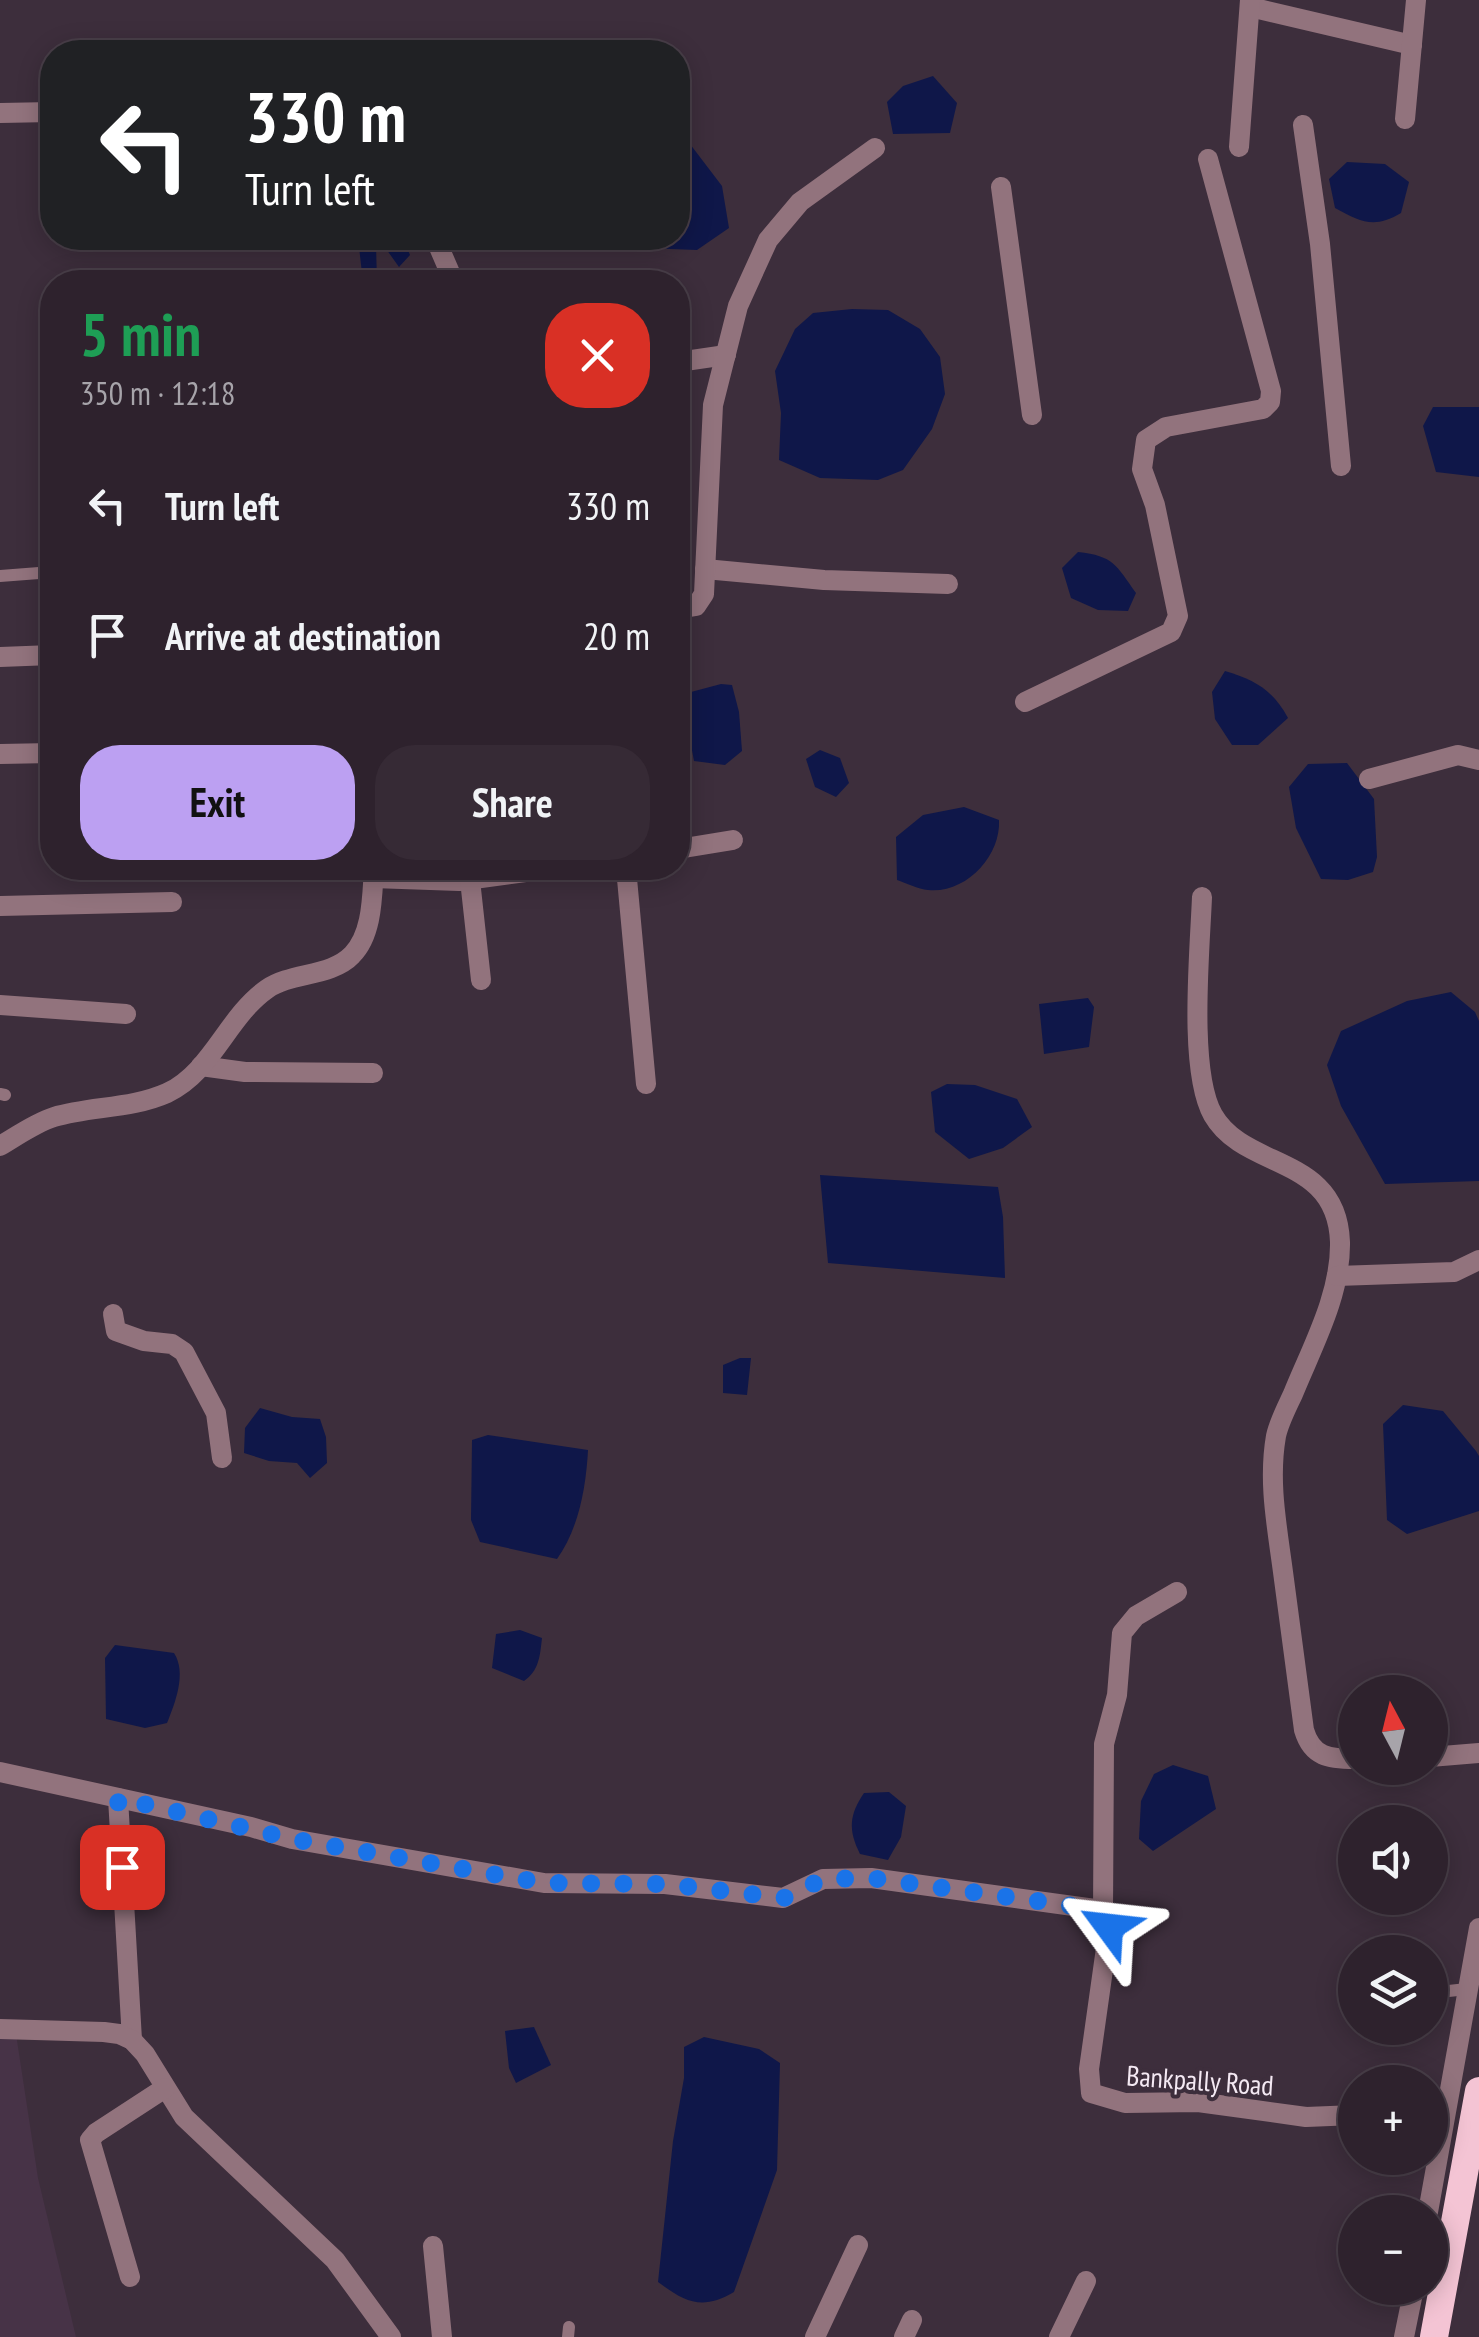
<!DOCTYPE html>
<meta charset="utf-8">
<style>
body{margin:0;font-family:"PT Sans Narrow",sans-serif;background:#362a35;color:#f1f3f6;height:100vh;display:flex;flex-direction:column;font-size:38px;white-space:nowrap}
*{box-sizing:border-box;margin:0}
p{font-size:32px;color:#a7a4aa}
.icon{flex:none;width:55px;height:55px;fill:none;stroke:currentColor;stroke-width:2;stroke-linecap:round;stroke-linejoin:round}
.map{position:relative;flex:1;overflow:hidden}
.panel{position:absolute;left:40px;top:270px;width:650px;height:610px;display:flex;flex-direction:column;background:#2e222d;border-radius:40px;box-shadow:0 5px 25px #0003,0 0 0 2px #493f49}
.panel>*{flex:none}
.top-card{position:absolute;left:40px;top:40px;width:650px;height:210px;border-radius:40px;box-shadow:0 5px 25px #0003,0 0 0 2px #493f49;background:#202124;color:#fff;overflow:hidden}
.needle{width:65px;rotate:353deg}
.controls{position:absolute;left:1338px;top:1675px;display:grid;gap:20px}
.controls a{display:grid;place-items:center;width:110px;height:110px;border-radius:50%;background:#2e222d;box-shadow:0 5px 25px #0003,0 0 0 2px #493f49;font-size:50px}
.pin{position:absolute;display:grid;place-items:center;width:85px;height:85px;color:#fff;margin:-42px;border-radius:20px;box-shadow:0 5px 15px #0006}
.me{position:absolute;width:110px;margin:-55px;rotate:300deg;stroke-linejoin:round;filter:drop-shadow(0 0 8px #0008)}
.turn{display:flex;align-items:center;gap:35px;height:210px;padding:0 40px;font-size:45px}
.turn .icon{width:130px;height:130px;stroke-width:2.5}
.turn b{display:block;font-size:70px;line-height:85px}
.round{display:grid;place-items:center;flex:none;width:105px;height:105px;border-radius:40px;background:#362a35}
.overview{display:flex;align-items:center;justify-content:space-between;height:170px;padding:0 40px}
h1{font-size:60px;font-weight:600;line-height:75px;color:#1e9e55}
.button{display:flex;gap:20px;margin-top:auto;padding:20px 40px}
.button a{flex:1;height:115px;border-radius:40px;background:#bca0f2;color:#111;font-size:40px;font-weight:600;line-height:115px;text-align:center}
.button a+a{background:#362a35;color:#f1f3f6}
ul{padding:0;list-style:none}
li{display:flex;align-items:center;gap:30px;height:130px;padding:0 40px}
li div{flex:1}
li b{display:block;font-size:38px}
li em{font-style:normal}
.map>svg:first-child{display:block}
</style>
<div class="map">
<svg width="1479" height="2337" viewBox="0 0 1479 2337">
<rect width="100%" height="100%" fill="#3d2e3c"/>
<polygon fill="#473347" points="16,2034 38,2178 76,2337 0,2337 0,2036"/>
<g fill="#0f1749">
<polygon points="933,76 957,103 950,133 893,134 887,102 903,86"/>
<polygon points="678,141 690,144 722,186 729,228 697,250 644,248 640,238 678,238"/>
<path d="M1347 162 1385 164 1409 182 1401 213C1374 229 1361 222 1335 208L1329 179Z"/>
<polygon points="358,238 403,238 410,255 399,267 384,246 376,245 377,282 363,282"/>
<polygon points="852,309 888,310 920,329 940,357 945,394 932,429 903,470 878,480 820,478 779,460 781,413 775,371 795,329 813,313"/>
<polygon points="1433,407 1479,407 1479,477 1436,472 1423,426"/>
<path d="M1078 552C1114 556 1116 565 1136 593L1128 611 1098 610 1071 598 1062 568Z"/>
<path d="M1225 671C1255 680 1273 690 1288 718L1258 745H1232L1215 719 1212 692Z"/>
<polygon points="721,684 732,685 739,712 742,751 725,765 694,761 688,729 691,692"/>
<polygon points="820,750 840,758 849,783 836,797 815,787 806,759"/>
<polygon points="1347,763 1374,799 1377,857 1373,872 1348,880 1321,879 1296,828 1289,787 1308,764"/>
<path d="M964 807 999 820C1001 856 966 894 928 890 918 889 906 883 897 880L896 837 923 815Z"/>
<polygon points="1451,992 1475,1012 1479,1021 1479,1181 1385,1184 1341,1106 1327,1065 1341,1031 1407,1001"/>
<polygon points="1088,998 1094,1007 1089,1047 1044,1054 1039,1004"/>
<polygon points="947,1084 975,1085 1017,1099 1032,1127 1003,1148 969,1159 935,1132 931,1092"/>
<polygon points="820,1175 998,1187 1003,1217 1005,1278 828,1263"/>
<polygon points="740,1358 751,1358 747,1395 723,1393 723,1365"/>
<polygon points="1403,1405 1443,1411 1476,1451 1479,1456 1479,1511 1407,1534 1387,1520 1383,1424"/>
<polygon points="260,1408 292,1417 320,1419 326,1437 327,1463 310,1478 297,1463 269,1461 244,1453 245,1428"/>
<path d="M488 1435 588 1450C586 1487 579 1528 557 1559L480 1542 471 1520 472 1440Z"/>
<path d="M520 1630 542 1638C540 1656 539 1671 524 1681L492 1668 496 1634Z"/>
<path d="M115 1645 174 1653C187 1673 175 1703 167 1723L145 1728 106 1719 105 1658Z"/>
<polygon points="1173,1765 1208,1776 1216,1809 1153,1851 1139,1839 1141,1801 1154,1774"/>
<path d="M889 1792 906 1806 901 1837 888 1860 860 1854C848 1830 849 1815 864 1793Z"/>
<polygon points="534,2027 551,2065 516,2083 509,2068 505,2031"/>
<path d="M704 2037 759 2049 780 2063 777 2170 734 2292C702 2311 685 2302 658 2282L673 2141 684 2078V2047Z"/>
</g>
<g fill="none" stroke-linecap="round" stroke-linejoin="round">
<g stroke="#92737d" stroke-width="12">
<polyline points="0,576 52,572"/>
<polyline points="0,1094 5,1095"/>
<polyline points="1430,1993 1467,1989"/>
<polyline points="568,2337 569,2327"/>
</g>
<g stroke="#92737d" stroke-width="20">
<polyline points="1250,7 1412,45"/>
<polyline points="0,113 52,112"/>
<polyline points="1405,119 1416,0"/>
<polyline points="1303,125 1320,244 1341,466"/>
<polyline points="1239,147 1250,0"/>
<polyline points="1001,187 1032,415"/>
<polyline points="435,238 454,282"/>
<polyline points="678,362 726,355"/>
<polyline points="705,569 824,580 948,584"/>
<polyline points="678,609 696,606 704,594 713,405 738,306 768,240 800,202 875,148"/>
<polyline points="0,657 52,655"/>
<polyline points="1025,702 1171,632 1178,616 1155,505 1142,469 1146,440 1166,427 1263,409 1270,402 1271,391 1208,159"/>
<polyline points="0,754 52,753"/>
<polyline points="1369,779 1458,755 1479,760"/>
<polyline points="678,849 733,840"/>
<polyline points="626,868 646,1084"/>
<polyline points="373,878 459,881 555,868"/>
<polyline points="470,880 481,980"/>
<path d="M1202 897C1200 949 1188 1071 1213 1115 1245 1171 1337 1154 1340 1242 1341 1295 1312 1347 1293 1394 1287 1407 1279 1422 1276 1436 1268 1482 1277 1526 1283 1572 1290 1625 1297 1678 1304 1730 1312 1757 1329 1759 1355 1759"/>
<polyline points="0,906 172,902"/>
<polyline points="0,1005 126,1014"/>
<polyline points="201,1066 245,1072 373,1073"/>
<path d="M0 1146C17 1136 35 1123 54 1117 91 1106 131 1109 167 1093 212 1072 227 1017 267 989 291 972 331 977 352 955 373 934 372 895 374 868"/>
<polyline points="1337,1276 1454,1272 1479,1260"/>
<polyline points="113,1314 116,1331 144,1341 172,1344 184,1352 216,1413 222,1458"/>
<polyline points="1430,1757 1479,1753"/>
<polyline points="118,1798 132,2040"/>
<polyline points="1103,1912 1104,1744 1117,1695 1122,1633 1136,1616 1177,1592"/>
<polyline points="0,2029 104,2032 119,2034 132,2040 145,2054 184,2117 335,2260 391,2337"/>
<polyline points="433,2246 442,2337"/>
<polyline points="130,2277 90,2140 96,2133 165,2088"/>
<polyline points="815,2337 858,2245"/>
<polyline points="904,2337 912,2320"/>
<polyline points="1059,2337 1086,2281"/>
</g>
<g stroke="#92737d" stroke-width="20">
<polyline points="0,1772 251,1827 292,1839 544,1883 665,1884 783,1898 823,1879 871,1878 1095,1909 1107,1916 1109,1927 1089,2069 1091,2093 1125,2103 1198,2102 1306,2117 1355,2115"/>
<polyline points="1428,2212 1479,1928"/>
<polyline points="1404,2337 1414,2288"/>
</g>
<polyline stroke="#f4c4d4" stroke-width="28" points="1434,2337 1479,2091"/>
</g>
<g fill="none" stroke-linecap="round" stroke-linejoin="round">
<polyline stroke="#1a73e8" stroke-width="18" stroke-dasharray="0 32.4" points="122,1867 118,1798 292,1839 544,1883 665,1884 784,1898 823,1879 871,1878 1095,1909 1107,1916 1109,1927"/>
</g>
<g text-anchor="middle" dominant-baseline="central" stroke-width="8" stroke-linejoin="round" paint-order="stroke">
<g font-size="28" fill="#f4e9f3" stroke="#3d2e3c">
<text transform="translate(1200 2080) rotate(4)">Bankpally Road</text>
</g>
</g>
</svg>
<div class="controls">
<a><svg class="needle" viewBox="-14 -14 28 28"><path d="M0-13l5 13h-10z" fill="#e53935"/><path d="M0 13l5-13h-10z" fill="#a7a4aa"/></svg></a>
<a><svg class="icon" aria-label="sound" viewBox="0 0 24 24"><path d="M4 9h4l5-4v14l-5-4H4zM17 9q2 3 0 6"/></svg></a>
<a><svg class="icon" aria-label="layers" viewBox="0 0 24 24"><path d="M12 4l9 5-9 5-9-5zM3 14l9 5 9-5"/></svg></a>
<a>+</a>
<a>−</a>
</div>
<div class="pin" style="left:122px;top:1867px;background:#d93025"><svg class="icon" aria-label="arrive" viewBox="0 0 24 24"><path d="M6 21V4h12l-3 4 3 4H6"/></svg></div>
<svg class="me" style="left:1109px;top:1927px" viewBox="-20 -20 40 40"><path d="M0-17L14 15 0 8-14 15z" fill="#1a73e8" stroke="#fff" stroke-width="4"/></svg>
<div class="top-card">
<div class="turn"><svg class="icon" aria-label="left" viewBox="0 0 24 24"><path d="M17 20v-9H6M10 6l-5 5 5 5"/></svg><div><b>330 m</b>Turn left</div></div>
</div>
<section class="panel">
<div class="overview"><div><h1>5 min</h1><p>350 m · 12:18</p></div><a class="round" style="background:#d93025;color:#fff"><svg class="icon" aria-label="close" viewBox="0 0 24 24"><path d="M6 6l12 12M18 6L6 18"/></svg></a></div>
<ul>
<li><svg class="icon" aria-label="left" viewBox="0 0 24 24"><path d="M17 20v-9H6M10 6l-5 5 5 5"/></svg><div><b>Turn left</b></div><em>330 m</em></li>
<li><svg class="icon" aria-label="arrive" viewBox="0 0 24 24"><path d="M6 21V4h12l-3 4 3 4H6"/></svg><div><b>Arrive at destination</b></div><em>20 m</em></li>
</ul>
<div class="button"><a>Exit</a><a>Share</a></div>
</section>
</div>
